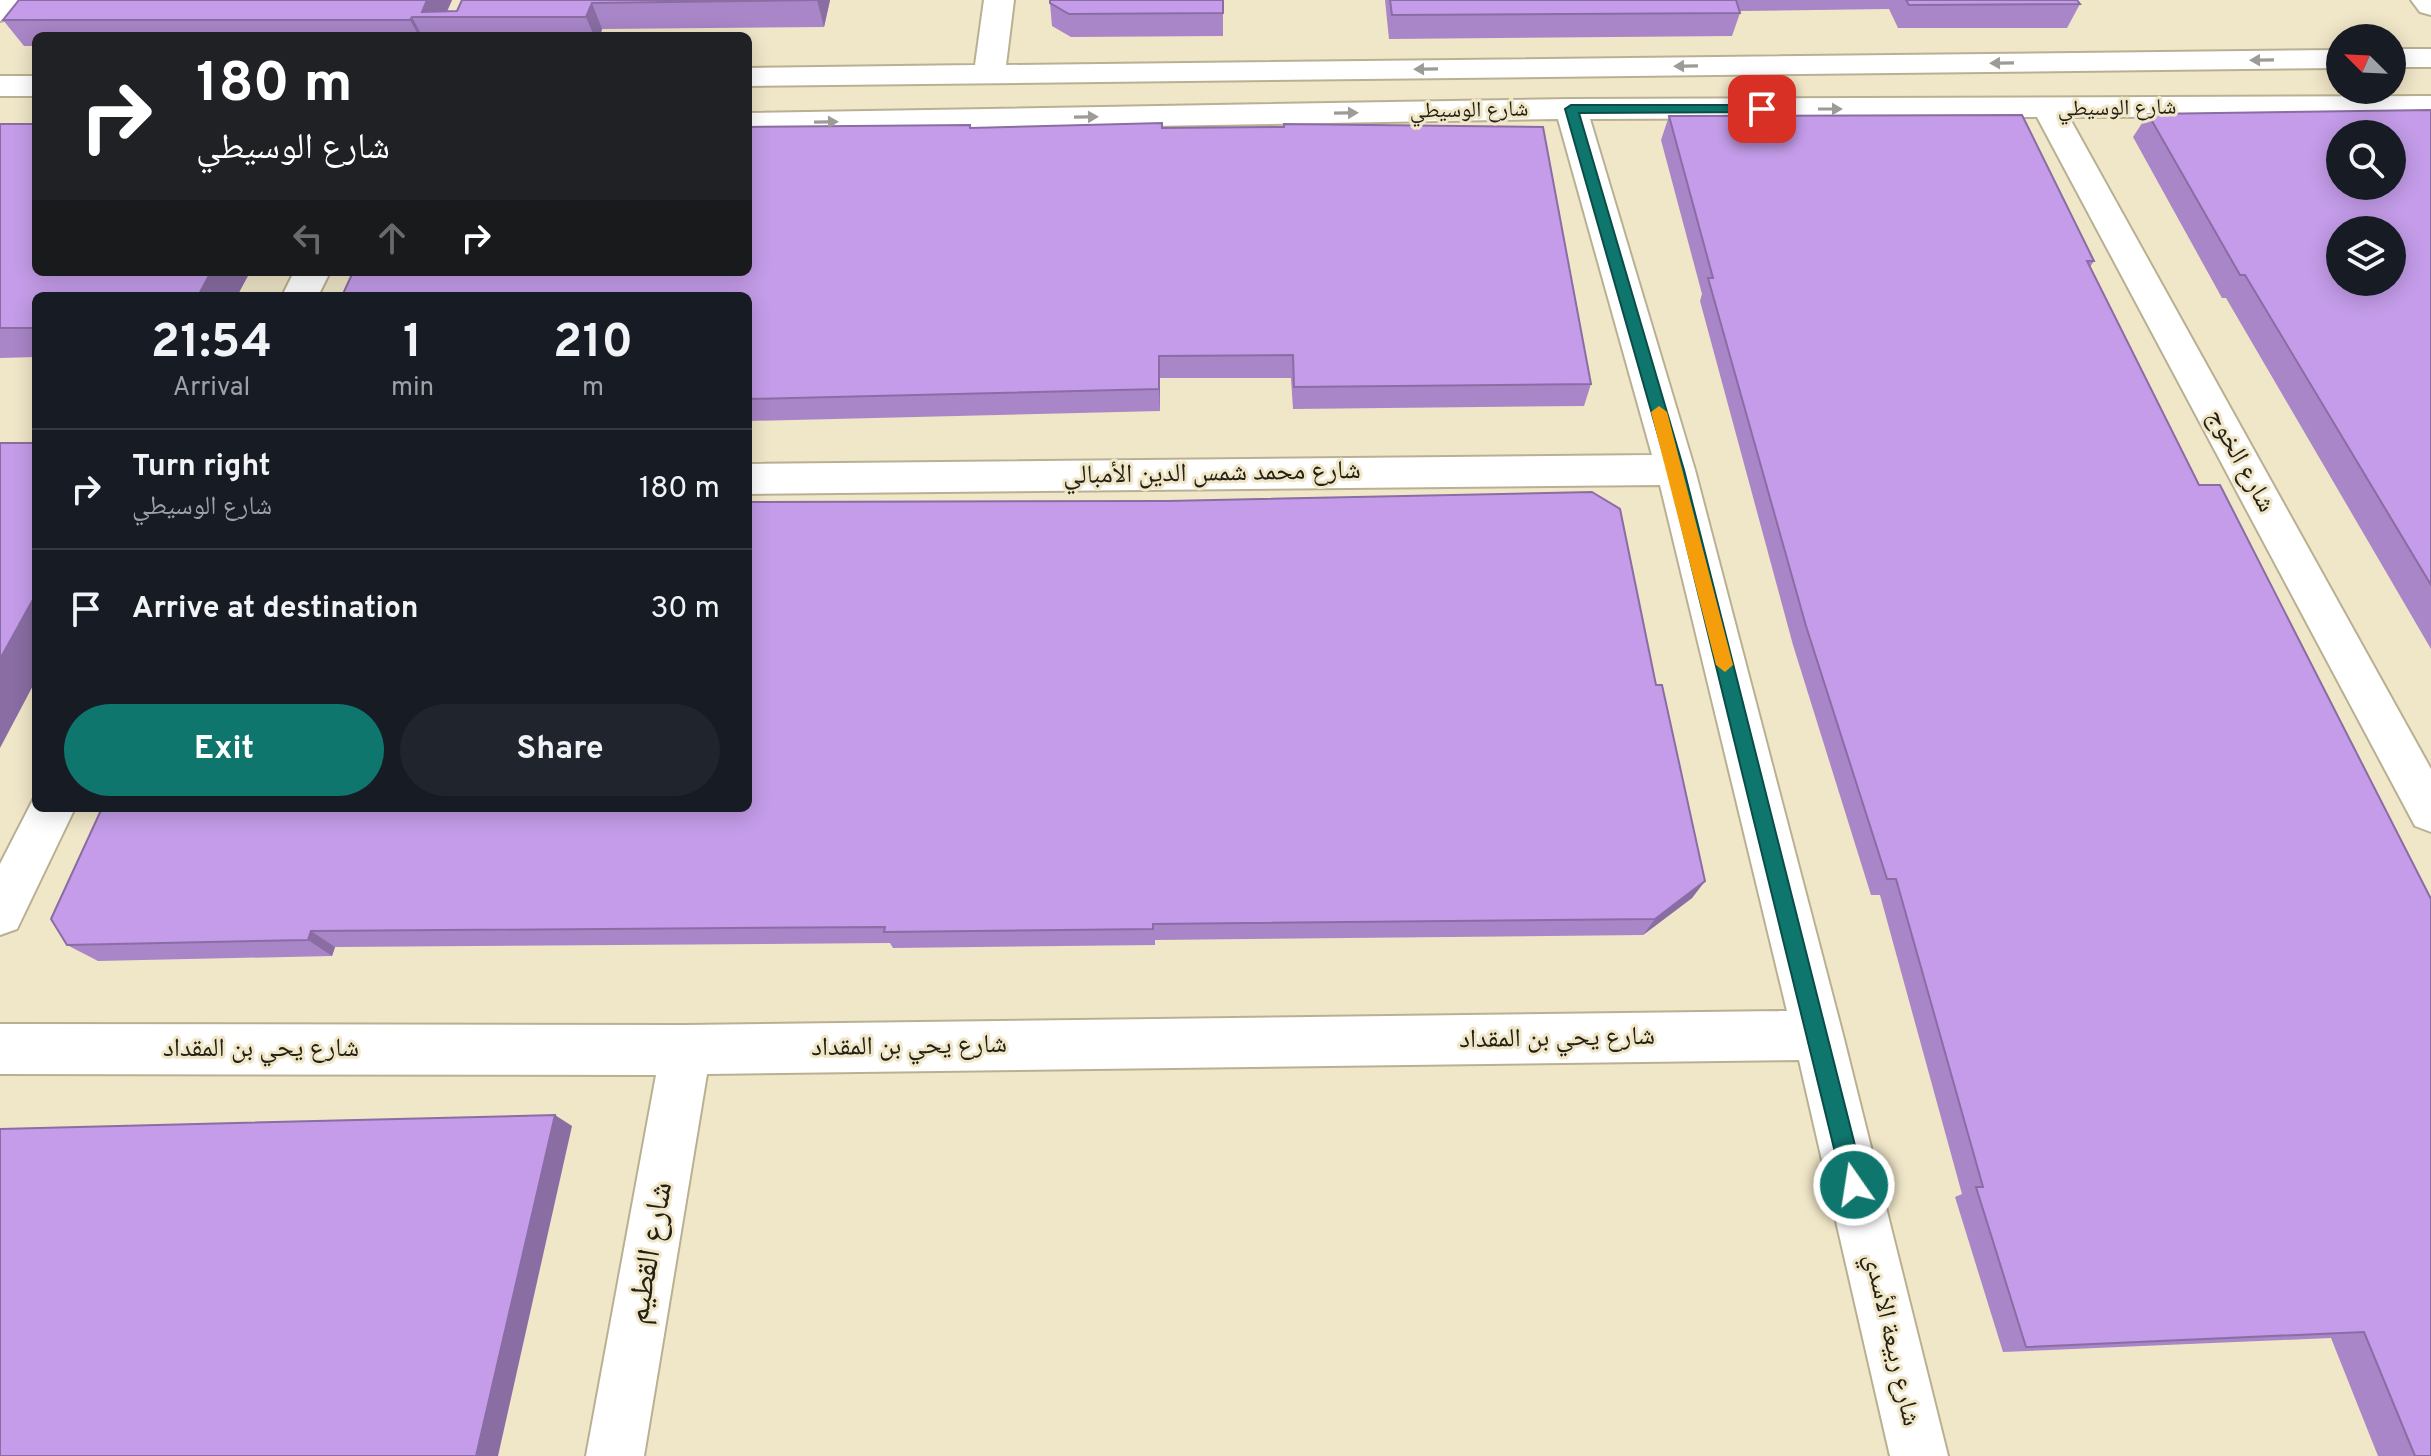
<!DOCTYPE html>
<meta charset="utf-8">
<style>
body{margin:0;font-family:Overpass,"Noto Naskh Arabic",sans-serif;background:#20242c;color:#f1f3f6;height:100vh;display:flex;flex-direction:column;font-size:30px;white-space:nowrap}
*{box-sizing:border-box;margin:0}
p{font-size:26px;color:#9ea1a6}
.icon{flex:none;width:44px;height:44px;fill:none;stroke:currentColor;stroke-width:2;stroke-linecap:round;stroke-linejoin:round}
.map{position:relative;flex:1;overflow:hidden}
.panel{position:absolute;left:32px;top:292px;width:720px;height:520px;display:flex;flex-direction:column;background:#171b24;border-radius:12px;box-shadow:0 4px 20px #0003}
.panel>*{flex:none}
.top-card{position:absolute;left:32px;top:32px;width:720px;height:244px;border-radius:12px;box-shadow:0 4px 20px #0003;background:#202124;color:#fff;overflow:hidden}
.needle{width:52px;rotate:294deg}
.controls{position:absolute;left:2326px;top:24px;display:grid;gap:16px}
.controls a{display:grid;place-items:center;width:80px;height:80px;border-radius:50%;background:#171b24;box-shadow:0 4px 20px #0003;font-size:40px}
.pin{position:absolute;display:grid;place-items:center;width:68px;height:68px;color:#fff;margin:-34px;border-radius:16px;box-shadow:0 4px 12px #0006}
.me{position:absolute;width:88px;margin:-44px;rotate:347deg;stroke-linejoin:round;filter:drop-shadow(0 0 6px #0008)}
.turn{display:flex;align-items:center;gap:28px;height:168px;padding:0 32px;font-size:36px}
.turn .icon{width:104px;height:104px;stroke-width:2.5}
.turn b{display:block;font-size:56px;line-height:68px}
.lanes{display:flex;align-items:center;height:76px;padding:0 32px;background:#0003;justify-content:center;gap:40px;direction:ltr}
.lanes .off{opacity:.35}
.eta{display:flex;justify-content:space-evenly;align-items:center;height:136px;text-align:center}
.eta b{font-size:48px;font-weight:700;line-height:56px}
.primary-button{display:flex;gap:16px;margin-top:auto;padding:16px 32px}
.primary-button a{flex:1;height:92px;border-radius:48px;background:#0f766e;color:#fff;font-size:32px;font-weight:700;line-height:92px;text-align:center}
.primary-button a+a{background:#20242c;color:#f1f3f6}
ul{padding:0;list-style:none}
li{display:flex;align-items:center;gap:24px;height:120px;padding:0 32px;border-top:2px solid #363941}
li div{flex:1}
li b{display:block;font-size:30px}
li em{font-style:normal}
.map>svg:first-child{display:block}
</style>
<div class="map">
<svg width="2431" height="1456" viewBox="0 0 2431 1456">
<rect width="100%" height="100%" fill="#f0e6c8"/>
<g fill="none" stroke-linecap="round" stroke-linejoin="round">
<defs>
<g id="street">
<polygon points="0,0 24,0 11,18 0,21"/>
<polygon points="984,0 1014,0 1006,65 2340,50 2340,68 748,86 748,68 975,65"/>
<polygon points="2411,0 2431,0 2431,15 2420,12"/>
<rect x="2392" y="49" width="39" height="18"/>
<rect x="0" y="76" width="36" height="20"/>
<polygon points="2431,96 2431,116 2069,117 2431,769 2431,832 2415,826 2037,117 1590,119 1695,470 1843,1035 1948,1456 1890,1456 1799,1060 707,1074 644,1456 586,1456 656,1075 0,1074 0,1024 686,1025 1787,1011 1660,485 748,494 748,464 1652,455 1558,119 748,133 748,113 1571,99"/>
<polygon points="294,272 330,272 318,296 282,296"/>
<polygon points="36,794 36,808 75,808 17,929 0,935 0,864"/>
</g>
</defs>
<use href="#street" stroke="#b9b093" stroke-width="4"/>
<use href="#street" fill="#fff" fill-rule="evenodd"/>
</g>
<g fill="#a986c8">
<polygon points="19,0 452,0 447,12 457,11 462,0 830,0 824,27 602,29 600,36 36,36 36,46 24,46 3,20"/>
<polygon points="1223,0 1223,36 1071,37 1052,26 1050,3"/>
<polygon points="1385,0 2077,0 2080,4 2067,28 1898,28 1889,9 1740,11 1740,13 1732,36 1389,39"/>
<polygon points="2431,110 2431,649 2226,298 2222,298 2133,137 2148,114"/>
<polygon points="1669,116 2094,261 2090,267 2431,1456 2378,1456 2331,1338 2003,1352 1955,1197 1962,1194 1880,895 1871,895 1793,645 1700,301 1702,294 1661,140"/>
<polygon points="0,124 36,272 250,272 237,296 36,296 36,357 0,358"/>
<polygon points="971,128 1162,128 1591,384 1584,406 1293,409 1291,378 1160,378 1160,411 748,421 748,296"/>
<polygon points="1656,685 1705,881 1692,898 1643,935 1155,940 1155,945 893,948 890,943 335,947 332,956 98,961 67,945"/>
</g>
<g fill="#896da3">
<polygon points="427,0 452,0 444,17 422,12"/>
<polygon points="817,0 830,0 824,27"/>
<polygon points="592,3 602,29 600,36 594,36 586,17"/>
<polygon points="412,17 422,36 419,36 410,20"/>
<polygon points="211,272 250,272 237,296 198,296"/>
<polygon points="1159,356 1160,378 1160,411 1159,389"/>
<polygon points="36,594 36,680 0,748 0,659"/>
<polygon points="1705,881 1692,898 1643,935 1655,919"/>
<polygon points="311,931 335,947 332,956 308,940"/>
<polygon points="555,1115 572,1126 498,1456 476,1456"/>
</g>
<g fill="#c49ce9" stroke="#896da3" stroke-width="2" fill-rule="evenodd">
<polygon points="19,0 427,0 422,12 457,11 462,0 817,0 592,3 586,17 412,17 410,20 3,20"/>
<polygon points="1050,0 1223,0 1223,13 1069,14 1050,3"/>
<polygon points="1390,0 1736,0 1740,13 1392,15"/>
<polygon points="1906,0 2077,0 2080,4 1909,5"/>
<path d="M2431 110V585L2245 275H2240L2148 114ZM2340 134H2392V186H2340ZM2340 230H2392V282H2340Z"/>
<polygon points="2022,115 2094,261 2087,261 2199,485 2220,485 2431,899 2431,1456 2415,1456 2364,1332 2026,1347 1976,1187 1983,1187 1896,879 1887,879 1806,626 1708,278 1713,278 1669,116"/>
<polygon points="1162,123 1162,128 1284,127 1284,124 1543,127 1591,384 1294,387 1293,355 1159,356 1159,389 748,399 748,296 342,296 353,272 748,272 748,127 970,125 970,128"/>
<polygon points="0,124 36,124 36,272 211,272 198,296 36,296 36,328 0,328"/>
<polygon points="0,443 36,443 36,594 0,659"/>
<polygon points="1592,492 1620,509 1656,685 1662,685 1705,881 1655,919 1153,924 1153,929 884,932 885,927 311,931 308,940 67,945 51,919 102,808 748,808 748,502 1168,501"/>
<polygon points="555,1115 476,1456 0,1456 0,1129"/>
</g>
<defs><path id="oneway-solid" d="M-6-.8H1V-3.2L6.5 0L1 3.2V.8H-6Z" transform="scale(2)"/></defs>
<g fill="#9c9b96">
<use href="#oneway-solid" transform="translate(2262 60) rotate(179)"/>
<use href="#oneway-solid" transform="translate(2002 63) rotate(179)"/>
<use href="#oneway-solid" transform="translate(1686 66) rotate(179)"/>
<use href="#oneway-solid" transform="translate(1426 69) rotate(179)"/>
<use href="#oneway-solid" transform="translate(1830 109)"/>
<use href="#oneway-solid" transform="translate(1346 113) rotate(-1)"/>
<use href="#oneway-solid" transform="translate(1086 117) rotate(-1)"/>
<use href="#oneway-solid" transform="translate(826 122) rotate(-1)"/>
</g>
<polygon fill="#0f766e" stroke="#0a4d48" stroke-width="2" points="1762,105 1767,106 1767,112 1579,113 1684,470 1865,1185 1861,1193 1854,1196 1846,1193 1843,1185 1668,470 1565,109 1571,105"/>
<polygon fill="#f59e0b" points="1659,406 1667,412 1733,665 1725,672 1716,665 1651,412"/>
<g text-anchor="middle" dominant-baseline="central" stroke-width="6" stroke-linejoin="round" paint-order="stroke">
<g font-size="22" fill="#242015" stroke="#f0e6c8">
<text transform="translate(2117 109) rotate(-1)">شارع الوسيطي</text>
<text transform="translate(1469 111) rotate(-1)">شارع الوسيطي</text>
</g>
<g font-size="26" fill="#242015" stroke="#f0e6c8">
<text transform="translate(2240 461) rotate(61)">شارع الخوج</text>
<text transform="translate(1212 474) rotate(-1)">شارع محمد شمس الدين الأمبالي</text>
<text transform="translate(1557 1039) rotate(-1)">شارع يحي بن المقداد</text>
<text transform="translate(909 1047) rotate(-1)">شارع يحي بن المقداد</text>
<text x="261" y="1049">شارع يحي بن المقداد</text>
<text transform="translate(1891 1340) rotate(77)">شارع ربيعة الأسدي</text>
</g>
<g font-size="32" fill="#242015" stroke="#f0e6c8">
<text transform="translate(651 1253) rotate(-80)">شارع القطيم</text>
</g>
</g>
</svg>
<div class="controls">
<a><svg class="needle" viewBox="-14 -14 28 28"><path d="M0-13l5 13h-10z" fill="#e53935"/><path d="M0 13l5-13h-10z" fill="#9ea1a6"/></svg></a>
<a><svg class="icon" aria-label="search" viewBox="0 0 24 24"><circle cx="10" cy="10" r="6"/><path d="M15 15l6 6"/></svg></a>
<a><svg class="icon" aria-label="layers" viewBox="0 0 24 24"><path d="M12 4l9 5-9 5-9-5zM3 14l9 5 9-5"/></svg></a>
</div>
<div class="pin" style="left:1762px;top:109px;background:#d93025"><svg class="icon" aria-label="arrive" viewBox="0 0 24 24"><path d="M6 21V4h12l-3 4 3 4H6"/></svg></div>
<svg class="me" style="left:1854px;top:1185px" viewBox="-20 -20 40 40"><circle r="17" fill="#0f766e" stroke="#fff" stroke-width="3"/><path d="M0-11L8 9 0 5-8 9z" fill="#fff"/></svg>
<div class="top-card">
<div class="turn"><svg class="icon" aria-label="right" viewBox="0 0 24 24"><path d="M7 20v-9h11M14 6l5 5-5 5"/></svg><div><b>180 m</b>شارع الوسيطي</div></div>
<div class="lanes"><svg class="icon off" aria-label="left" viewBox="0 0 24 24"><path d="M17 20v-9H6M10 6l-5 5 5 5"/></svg><svg class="icon off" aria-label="ahead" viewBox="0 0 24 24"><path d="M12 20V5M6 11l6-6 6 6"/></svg><svg class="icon" aria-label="right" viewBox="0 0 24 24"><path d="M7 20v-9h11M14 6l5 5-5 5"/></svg></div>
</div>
<section class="panel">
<div class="eta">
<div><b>21:54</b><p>Arrival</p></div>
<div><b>1</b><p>min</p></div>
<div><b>210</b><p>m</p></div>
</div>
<ul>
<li><svg class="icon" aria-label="right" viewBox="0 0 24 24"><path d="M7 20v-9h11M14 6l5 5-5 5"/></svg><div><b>Turn right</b><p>شارع الوسيطي</p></div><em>180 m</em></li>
<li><svg class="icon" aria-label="arrive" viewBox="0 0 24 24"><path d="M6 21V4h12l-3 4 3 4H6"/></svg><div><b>Arrive at destination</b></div><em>30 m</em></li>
</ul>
<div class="primary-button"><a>Exit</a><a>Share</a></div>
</section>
</div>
